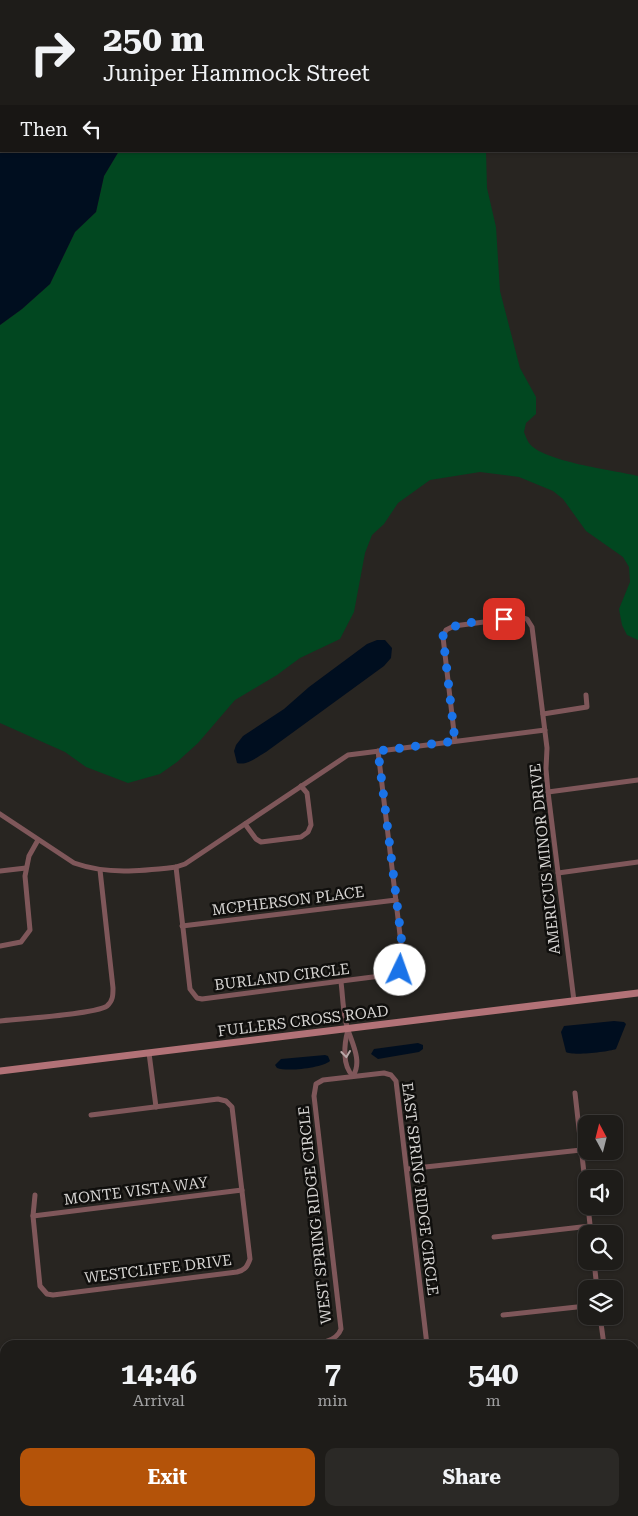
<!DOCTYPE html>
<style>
body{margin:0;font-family:"Roboto Serif",serif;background:#2b2926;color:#f1f3f6;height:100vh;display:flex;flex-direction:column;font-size:19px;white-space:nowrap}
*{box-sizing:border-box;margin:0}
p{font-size:16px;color:#a1a1a2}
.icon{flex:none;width:28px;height:28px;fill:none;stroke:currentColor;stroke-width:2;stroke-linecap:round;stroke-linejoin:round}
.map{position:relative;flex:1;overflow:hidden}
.drawer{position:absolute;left:0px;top:1340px;width:639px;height:176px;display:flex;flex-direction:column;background:#1e1c19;border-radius:15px 15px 0 0;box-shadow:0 1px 4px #0004,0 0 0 1px #3c3a38}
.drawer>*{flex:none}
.hud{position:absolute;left:0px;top:0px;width:639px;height:152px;box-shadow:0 1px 4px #0004,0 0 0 1px #3c3a38;background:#1e1c19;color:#f1f3f6;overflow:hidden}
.needle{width:32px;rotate:353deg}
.fabs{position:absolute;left:578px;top:1115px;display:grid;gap:10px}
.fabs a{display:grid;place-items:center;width:45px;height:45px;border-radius:10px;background:#1e1c19;box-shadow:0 1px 4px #0004,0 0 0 1px #3c3a38;font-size:25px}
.pin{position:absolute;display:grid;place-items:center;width:42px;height:42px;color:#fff;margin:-21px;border-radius:10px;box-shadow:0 2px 8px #0006}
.me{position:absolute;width:55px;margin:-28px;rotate:3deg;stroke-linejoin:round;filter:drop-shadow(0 0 4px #0008)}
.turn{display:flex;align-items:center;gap:18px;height:105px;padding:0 20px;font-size:22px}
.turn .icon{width:65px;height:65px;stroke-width:2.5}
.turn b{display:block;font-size:35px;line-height:42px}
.then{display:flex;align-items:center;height:48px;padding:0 20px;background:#0003;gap:10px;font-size:19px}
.eta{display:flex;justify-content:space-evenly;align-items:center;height:85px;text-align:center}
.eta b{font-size:30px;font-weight:700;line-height:35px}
.action{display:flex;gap:10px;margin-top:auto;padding:10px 20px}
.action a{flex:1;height:58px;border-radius:10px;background:#b45309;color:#fff;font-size:20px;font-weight:700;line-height:58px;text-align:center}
.action a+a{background:#2b2926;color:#f1f3f6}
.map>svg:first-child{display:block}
</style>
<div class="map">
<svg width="638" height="1516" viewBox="0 0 638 1516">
<rect width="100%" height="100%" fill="#282521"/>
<g fill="#014720">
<polygon points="225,0 494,0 224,1"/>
<path d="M119 151H486L487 188 496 227 500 291 520 368 536 397V414L526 423 524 432C525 435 527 440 529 443 543 462 614 470 638 476V640L627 635 622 625 619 609 630 582 629 567 623 557 586 531 563 499 553 491 519 477 480 472 430 480 398 503 384 524 372 535 365 553 354 612 340 639 300 658 277 675 235 700 198 743 177 762 160 774 128 783 86 767 65 752 0 723V325L22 309 50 284 75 232 96 212 104 176Z"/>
</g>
<g fill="#000e1f">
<polygon points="0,0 225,0 1,1 1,151 119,151 104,176 96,212 75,232 50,284 22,309 0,325"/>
<path d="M377 640H385L392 648 391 658 384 666 266 752C257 757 247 766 237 763L234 751 236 745 243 736 284 709 309 687 367 644Z"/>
<path d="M614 1021 624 1022 626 1024 616 1049C608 1052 572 1056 566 1052L561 1032 564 1026Z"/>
<polygon points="418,1043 423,1045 423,1049 419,1052 378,1059 371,1054 374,1049"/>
<path d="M325 1055 328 1056 330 1061C322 1068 287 1072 277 1068L275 1065 281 1059Z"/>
</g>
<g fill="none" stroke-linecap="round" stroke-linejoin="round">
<g stroke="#7f575a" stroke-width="5">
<polyline points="543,714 587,707 586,695"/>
<polyline points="455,741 443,637 446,630 454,626 521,617 527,619 532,627 547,748 546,769 548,792 574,1001"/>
<polyline points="548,792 638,780"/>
<path d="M0 814 74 863C108 875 141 871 176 867L185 864 348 755 545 730"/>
<polyline points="245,824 256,839 261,842 301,837 308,832 311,825 307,793 301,786"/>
<polyline points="176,867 190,989 197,998 202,999 396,974 404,965 403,960 378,751"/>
<polyline points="0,871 26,868"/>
<polyline points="558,873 638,862"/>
<polyline points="182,926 396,900"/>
<polyline points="0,946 21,942 30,930 25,876 29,856 38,840"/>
<path d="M341 982C343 998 343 1016 348 1030 353 1045 362 1062 353 1076"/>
<path d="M0 1021C19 1019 96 1014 107 1006 113 1001 113 995 113 988L100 870"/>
<path d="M348 1030C344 1044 342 1066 353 1076"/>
<polyline points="149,1053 156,1107"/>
<polyline points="575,1093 586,1191"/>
<polyline points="407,1169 581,1150"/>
<path d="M35 1195 33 1216 40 1286 47 1294 53 1295 237 1272C245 1270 247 1267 250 1259L232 1107 226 1101 218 1099 91 1115"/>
<polyline points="588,1206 591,1234"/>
<polyline points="33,1216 242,1190"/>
<polyline points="494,1237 590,1226"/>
<polyline points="594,1261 597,1289"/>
<polyline points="503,1315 586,1306"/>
<polyline points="600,1316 604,1345"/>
<path d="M294 1345C309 1343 335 1346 341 1329L314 1096 316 1084 323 1080 384 1073 391 1075 396 1081 427 1345"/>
<polyline points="0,1456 2,1469"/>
<polyline points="91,1511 91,1516"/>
<polyline points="167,1511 168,1516"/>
<polyline points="245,1511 245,1516"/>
<polyline points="321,1511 322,1516"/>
<polyline points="554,1511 554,1516"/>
<polyline points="633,1511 634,1516"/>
</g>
<polyline stroke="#b27277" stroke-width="7" points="0,1071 638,993"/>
</g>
<defs><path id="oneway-chevron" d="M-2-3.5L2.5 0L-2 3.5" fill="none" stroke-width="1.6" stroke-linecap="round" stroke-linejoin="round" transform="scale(1.25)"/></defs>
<use stroke="#b8a8a8" href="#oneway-chevron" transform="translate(346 1054) rotate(83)"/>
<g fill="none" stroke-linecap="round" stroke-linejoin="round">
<path stroke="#1a73e8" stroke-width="9" stroke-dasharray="0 16.2" d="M400 970 404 960 378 751 455 741 443 636C450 620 487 622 504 619"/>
</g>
<g text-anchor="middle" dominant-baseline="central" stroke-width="5" stroke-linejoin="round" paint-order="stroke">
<g font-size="15" fill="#d6d4d2" stroke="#100f0d">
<text transform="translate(545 859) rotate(-96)">AMERICUS MINOR DRIVE</text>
<text transform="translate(288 901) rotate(-7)">MCPHERSON PLACE</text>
<text transform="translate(282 977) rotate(-7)">BURLAND CIRCLE</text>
<text transform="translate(303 1021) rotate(-7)">FULLERS CROSS ROAD</text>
<text transform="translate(420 1189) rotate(83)">EAST SPRING RIDGE CIRCLE</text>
<text transform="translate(136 1191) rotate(-7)">MONTE VISTA WAY</text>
<text transform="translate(315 1215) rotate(-96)">WEST SPRING RIDGE CIRCLE</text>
<text transform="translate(158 1269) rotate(-7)">WESTCLIFFE DRIVE</text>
</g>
</g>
</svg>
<div class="fabs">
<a><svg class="needle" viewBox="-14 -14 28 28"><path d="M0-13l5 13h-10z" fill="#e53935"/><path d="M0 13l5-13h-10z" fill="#a1a1a2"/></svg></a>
<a><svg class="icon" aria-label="sound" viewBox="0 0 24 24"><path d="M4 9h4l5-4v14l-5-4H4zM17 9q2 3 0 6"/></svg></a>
<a><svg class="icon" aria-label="search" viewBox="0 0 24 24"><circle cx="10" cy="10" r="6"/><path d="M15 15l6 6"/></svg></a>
<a><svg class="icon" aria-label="layers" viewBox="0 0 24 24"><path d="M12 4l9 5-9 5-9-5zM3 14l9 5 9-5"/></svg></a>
</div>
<div class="pin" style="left:504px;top:619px;background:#d93025"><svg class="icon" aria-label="arrive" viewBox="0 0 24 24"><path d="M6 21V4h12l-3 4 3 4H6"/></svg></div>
<svg class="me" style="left:400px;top:970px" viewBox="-20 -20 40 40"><circle r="19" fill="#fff"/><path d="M0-13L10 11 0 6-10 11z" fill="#1a73e8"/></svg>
<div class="hud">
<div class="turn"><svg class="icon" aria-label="right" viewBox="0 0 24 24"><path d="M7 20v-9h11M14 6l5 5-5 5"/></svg><div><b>250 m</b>Juniper Hammock Street</div></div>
<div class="then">Then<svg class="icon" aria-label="left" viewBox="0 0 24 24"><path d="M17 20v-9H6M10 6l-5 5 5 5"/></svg></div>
</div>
<section class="drawer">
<div class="eta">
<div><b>14:46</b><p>Arrival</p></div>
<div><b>7</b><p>min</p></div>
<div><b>540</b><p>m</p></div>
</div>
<div class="action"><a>Exit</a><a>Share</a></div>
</section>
</div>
